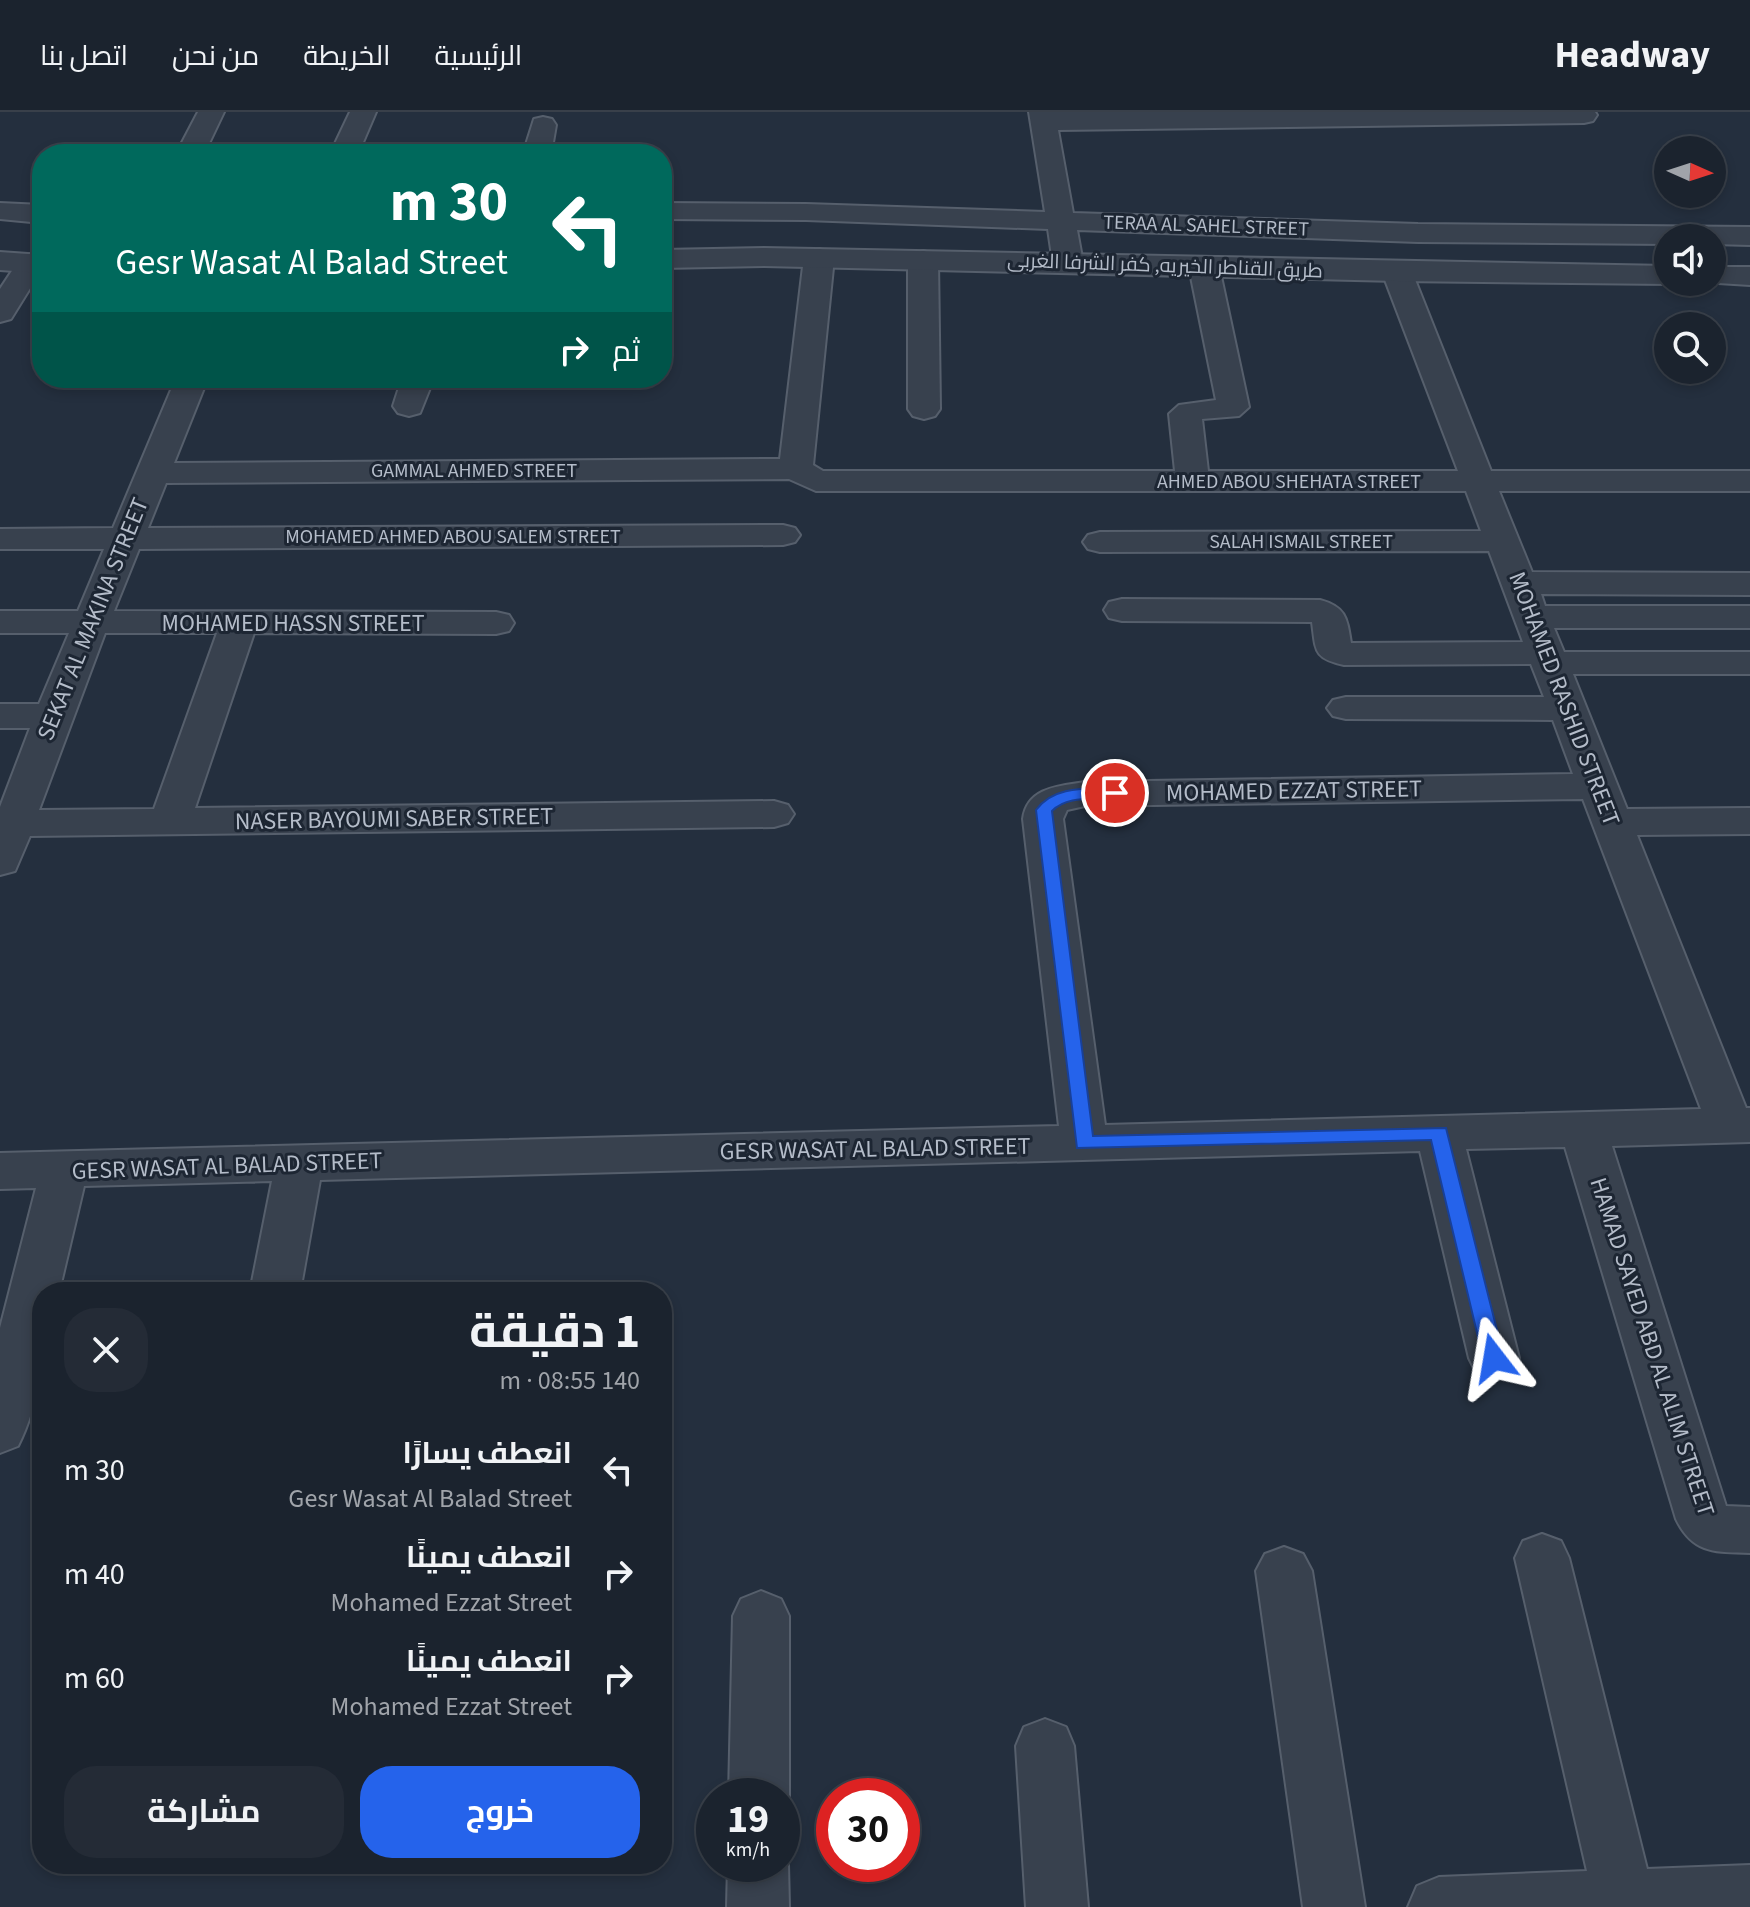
<!DOCTYPE html>
<html lang="ar">
<meta charset="utf-8">
<style>
body{margin:0;font-family:"Source Sans 3",Cairo,sans-serif;background:#242b36;color:#f1f3f6;direction:rtl;height:100vh;display:flex;flex-direction:column;font-size:30px;white-space:nowrap}
*{box-sizing:border-box;margin:0}
p{font-size:26px;color:#a0a4aa}
.icon{flex:none;width:44px;height:44px;fill:none;stroke:currentColor;stroke-width:2;stroke-linecap:round;stroke-linejoin:round}
.map{position:relative;flex:1;overflow:hidden;direction:ltr}
.details{position:absolute;left:32px;top:1170px;width:640px;height:592px;display:flex;flex-direction:column;background:#1b232e;border-radius:32px;box-shadow:0 4px 12px #0003,0 0 0 2px #39404a;direction:rtl}
.details>*{flex:none}
.top-card{position:absolute;left:32px;top:32px;width:640px;height:244px;border-radius:32px;box-shadow:0 4px 12px #0003,0 0 0 2px #39404a;direction:rtl;background:#00695c;color:#fff;overflow:hidden}
.needle{width:52px;rotate:93deg}
.fabs{position:absolute;left:1654px;top:24px;display:grid;gap:16px}
.fabs a{display:grid;place-items:center;width:72px;height:72px;border-radius:50%;background:#1b232e;box-shadow:0 4px 12px #0003,0 0 0 2px #39404a;font-size:40px}
.speed{position:absolute;left:696px;top:1666px;display:flex;gap:16px;font-size:40px;font-weight:700;text-align:center}
.speed>*{display:grid;place-content:center;width:104px;height:104px;border-radius:50%;background:#1b232e;box-shadow:0 4px 12px #0003,0 0 0 2px #39404a;line-height:1}
.speed small{font-size:20px;font-weight:400}
.speed .limit{border:12px solid #d22;background:#fff;color:#111}
.pin{position:absolute;display:grid;place-items:center;width:68px;height:68px;color:#fff;margin:-34px;border:4px solid #fff;border-radius:50%;box-shadow:0 2px 8px #0007}
.me{position:absolute;width:88px;margin:-44px;rotate:346deg;stroke-linejoin:round;filter:drop-shadow(0 0 6px #0008)}
.turn{display:flex;align-items:center;gap:28px;height:168px;padding:0 32px;font-size:36px}
.turn .icon{width:104px;height:104px;stroke-width:2.5}
.turn b{display:block;font-size:56px;line-height:68px}
.then{display:flex;align-items:center;height:76px;padding:0 32px;background:#0003;gap:16px;font-size:30px}
.round{display:grid;place-items:center;flex:none;width:84px;height:84px;border-radius:32px;background:#242b36}
.summary{display:flex;align-items:center;justify-content:space-between;height:136px;padding:0 32px}
h1{font-size:48px;font-weight:700;line-height:60px}
.button{display:flex;gap:16px;margin-top:auto;padding:16px 32px}
.button a{flex:1;height:92px;border-radius:32px;background:#2563eb;color:#fff;font-size:32px;font-weight:700;line-height:92px;text-align:center}
.button a+a{background:#242b36;color:#f1f3f6}
ul{padding:0;list-style:none}
li{display:flex;align-items:center;gap:24px;height:104px;padding:0 32px}
li div{flex:1}
li b{display:block;font-size:30px}
li em{font-style:normal}
header{display:flex;align-items:center;gap:48px;box-sizing:border-box;height:112px;padding:0 40px;background:#1b232e;border-bottom:2px solid #39404a}
header strong{font-size:38px}
nav{display:flex;gap:44px;margin-inline-start:auto;font-size:28px}
.map>svg:first-child{display:block}
</style>
<header>
<strong>Headway</strong>
<nav><a>الرئيسية</a><a>الخريطة</a><a>من نحن</a><a>اتصل بنا</a></nav>
</header>
<div class="map">
<svg width="1750" height="1795" viewBox="0 0 1750 1795">
<rect width="100%" height="100%" fill="#242f3e"/>
<g fill="none" stroke-linecap="round" stroke-linejoin="round">
<defs>
<g id="minor">
<polygon points="198,0 224,0 204,42 176,42"/>
<polygon points="350,0 376,0 358,42 330,42"/>
<polygon points="1029,0 1595,0 1597,3 1593,9 1584,11 1058,18 1073,101 1418,112 1750,115 1750,133 1712,132 1712,126 1668,126 1668,132 1418,130 1077,118 1083,151 1078,157 1068,160 1058,157 1053,151 1048,117 806,108 662,107 662,91 806,92 1045,100"/>
<polygon points="543,5 552,7 556,13 551,42 523,42 534,7"/>
<polygon points="0,91 42,93 42,111 0,107"/>
<path d="M819 137 829 140 834 146 813 353 823 359H1175L1169 302 1179 293 1216 288 1189 155 1194 149 1204 146 1214 149 1219 155 1249 295 1239 304 1202 307 1208 359H1458L1382 160 1387 154 1397 151 1407 154 1412 160 1491 359H1750V379H1499L1532 460 1750 461V483L1541 482 1545 494H1750V516H1554L1564 540H1750V562H1573L1627 697 1750 696V722L1637 723 1746 996H1750V1030L1612 1034 1726 1394 1750 1395V1441C1715 1440 1693 1442 1676 1407L1565 1035 1466 1037 1519 1246 1512 1260 1494 1266 1476 1260 1469 1246 1420 1039 320 1068 300 1180H250L272 1069 84 1074 59 1180H42C42 1232 43 1286 18 1334L0 1341V1216L36 1076 0 1077V1041L1059 1014 1023 707C1027 675 1060 674 1085 670L1573 662 1553 608 1346 607 1333 604 1327 596 1333 588 1346 585H1544L1531 552 1344 553C1313 546 1316 539 1312 510L1122 509 1109 506 1104 498 1109 490 1122 487 1320 488C1346 495 1347 506 1351 531L1523 530 1489 439 1100 440 1088 437 1083 430 1088 423 1100 420 1481 419 1466 379H816L789 367 166 371 148 416 783 413 795 416 800 423 795 430 783 433 139 437 114 499 496 500 509 503 514 511 509 519 496 522 254 521 195 696 774 689 788 693 794 702 788 711 774 715 30 724 15 759 0 763V695L30 616H0V592H39L69 521H0V499H78L104 437H0V417L113 416 176 266H208L174 351 780 347 804 146 809 140ZM105 521H217L154 697 39 698ZM1583 687 1701 997 1105 1013 1063 707 1067 698 1085 694Z"/>
<polygon points="923,139 933,142 938,148 940,297 935,304 924,307 913,304 908,297 908,148 913,142"/>
<polygon points="31,142 41,145 42,157 11,207 0,210 0,177 21,145"/>
<polygon points="402,266 434,266 420,301 409,304 398,301 393,294"/>
<polygon points="1542,1422 1561,1429 1569,1446 1647,1757 1750,1753 1750,1795 1408,1795 1417,1774 1439,1765 1587,1759 1515,1446 1523,1429"/>
<polygon points="1284,1435 1303,1442 1312,1459 1365,1795 1303,1795 1256,1459 1265,1442"/>
<polygon points="761,1479 781,1487 789,1504 789,1684 782,1699 782,1684 729,1684 733,1504 741,1487"/>
<polygon points="1045,1607 1066,1615 1074,1634 1088,1795 1026,1795 1016,1634 1024,1615"/>
<polygon points="782,1737 788,1752 789,1795 727,1795 728,1752 782,1752"/>
</g>
<g id="tertiary">
<polygon points="764,136 1668,154 1668,170 1676,170 1668,172 1397,169 764,154 662,156 662,138"/>
<polygon points="0,140 42,143 42,161 0,158"/>
<polygon points="1712,155 1750,155 1750,173 1702,170 1712,170"/>
</g>
</defs>
<use href="#minor" stroke="#565f6c" stroke-width="4"/>
<use href="#tertiary" stroke="#565f6c" stroke-width="4"/>
<use href="#minor" fill="#38414e" fill-rule="evenodd"/>
<use href="#tertiary" fill="#38414e" fill-rule="evenodd"/>
</g>
<path fill="#2563eb" stroke="#184099" stroke-width="2" d="M1115 676 1123 681 1121 685C1098 690 1070 681 1052 699L1093 1024 1446 1016 1504 1246 1501 1252 1494 1255 1486 1252 1483 1246 1431 1028 1077 1036 1036 698C1054 673 1087 677 1115 676Z"/>
<g text-anchor="middle" dominant-baseline="central" stroke-width="6" stroke-linejoin="round" paint-order="stroke">
<g font-size="20" fill="#b4bcc9" stroke="#1d2633">
<text transform="translate(1206 114) rotate(2)">TERAA AL SAHEL STREET</text>
<text transform="translate(1165 154) rotate(2)">طريق القناطر الخيريه, كفر الشرفا الغربى</text>
<text x="474" y="359">GAMMAL AHMED STREET</text>
<text x="1289" y="370">AHMED ABOU SHEHATA STREET</text>
<text x="453" y="425">MOHAMED AHMED ABOU SALEM STREET</text>
<text x="1301" y="430">SALAH ISMAIL STREET</text>
</g>
<g font-size="24" fill="#b4bcc9" stroke="#1d2633">
<text transform="translate(93 507) rotate(-68)">SEKAT AL MAKINA STREET</text>
<text x="293" y="511">MOHAMED HASSN STREET</text>
<text transform="translate(1564 587) rotate(69)">MOHAMED RASHID STREET</text>
<text transform="translate(1294 679) rotate(-1)">MOHAMED EZZAT STREET</text>
<text transform="translate(394 707) rotate(-1)">NASER BAYOUMI SABER STREET</text>
<text transform="translate(875 1037) rotate(-1)">GESR WASAT AL BALAD STREET</text>
<text transform="translate(227 1054) rotate(-2)">GESR WASAT AL BALAD STREET</text>
<text transform="translate(1652 1235) rotate(72)">HAMAD SAYED ABD AL ALIM STREET</text>
</g>
</g>
</svg>
<div class="fabs">
<a><svg class="needle" viewBox="-14 -14 28 28"><path d="M0-13l5 13h-10z" fill="#e53935"/><path d="M0 13l5-13h-10z" fill="#a0a4aa"/></svg></a>
<a><svg class="icon" aria-label="sound" viewBox="0 0 24 24"><path d="M4 9h4l5-4v14l-5-4H4zM17 9q2 3 0 6"/></svg></a>
<a><svg class="icon" aria-label="search" viewBox="0 0 24 24"><circle cx="10" cy="10" r="6"/><path d="M15 15l6 6"/></svg></a>
</div>
<div class="speed"><div>19<small>km/h</small></div><div class="limit">30</div></div>
<div class="pin" style="left:1115px;top:681px;background:#d93025"><svg class="icon" aria-label="arrive" viewBox="0 0 24 24"><path d="M6 21V4h12l-3 4 3 4H6"/></svg></div>
<svg class="me" style="left:1494px;top:1246px" viewBox="-20 -20 40 40"><path d="M0-17L14 15 0 8-14 15z" fill="#2563eb" stroke="#fff" stroke-width="4"/></svg>
<div class="top-card">
<div class="turn"><svg class="icon" aria-label="left" viewBox="0 0 24 24"><path d="M17 20v-9H6M10 6l-5 5 5 5"/></svg><div><b>30 m</b>Gesr Wasat Al Balad Street</div></div>
<div class="then">ثم<svg class="icon" aria-label="right" viewBox="0 0 24 24"><path d="M7 20v-9h11M14 6l5 5-5 5"/></svg></div>
</div>
<section class="details">
<div class="summary"><div><h1>1 دقيقة</h1><p>140 m · 08:55</p></div><a class="round"><svg class="icon" aria-label="close" viewBox="0 0 24 24"><path d="M6 6l12 12M18 6L6 18"/></svg></a></div>
<ul>
<li><svg class="icon" aria-label="left" viewBox="0 0 24 24"><path d="M17 20v-9H6M10 6l-5 5 5 5"/></svg><div><b>انعطف يسارًا</b><p>Gesr Wasat Al Balad Street</p></div><em>30 m</em></li>
<li><svg class="icon" aria-label="right" viewBox="0 0 24 24"><path d="M7 20v-9h11M14 6l5 5-5 5"/></svg><div><b>انعطف يمينًا</b><p>Mohamed Ezzat Street</p></div><em>40 m</em></li>
<li><svg class="icon" aria-label="right" viewBox="0 0 24 24"><path d="M7 20v-9h11M14 6l5 5-5 5"/></svg><div><b>انعطف يمينًا</b><p>Mohamed Ezzat Street</p></div><em>60 m</em></li>
</ul>
<div class="button"><a>خروج</a><a>مشاركة</a></div>
</section>
</div>
